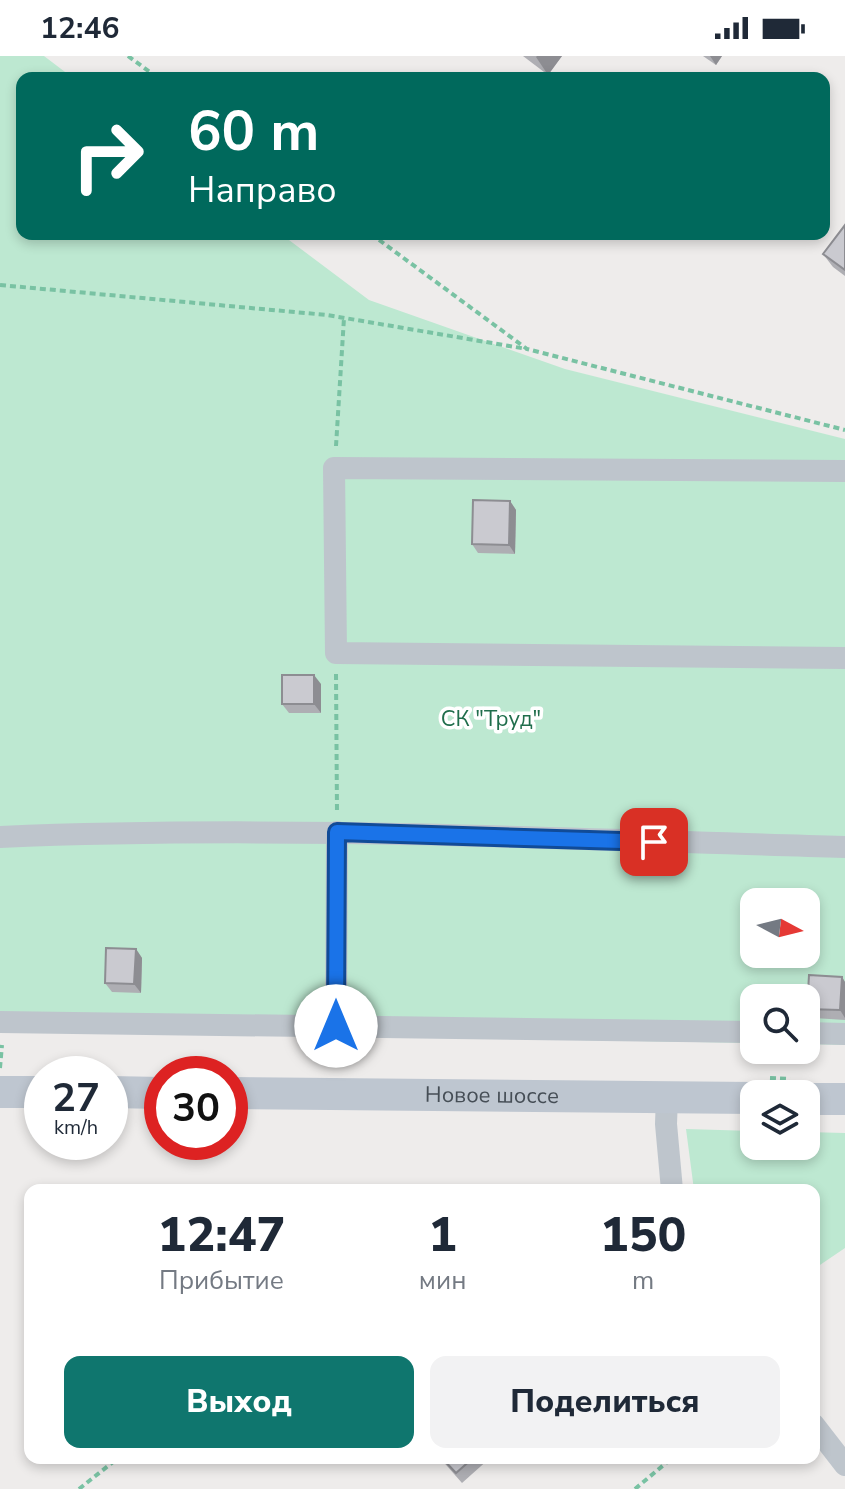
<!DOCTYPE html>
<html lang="ru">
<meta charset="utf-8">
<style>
body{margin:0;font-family:"Nunito Sans",sans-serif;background:#f2f2f3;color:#1f2937;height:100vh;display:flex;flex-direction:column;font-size:30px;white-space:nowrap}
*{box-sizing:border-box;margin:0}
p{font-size:26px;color:#747a83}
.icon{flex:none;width:44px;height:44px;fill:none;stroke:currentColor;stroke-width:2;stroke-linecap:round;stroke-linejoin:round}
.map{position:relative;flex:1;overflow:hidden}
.details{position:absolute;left:24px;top:1128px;width:796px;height:280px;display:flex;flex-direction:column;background:#fff;border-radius:16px;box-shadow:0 4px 12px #0003}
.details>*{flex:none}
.guide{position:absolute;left:16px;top:16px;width:814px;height:168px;border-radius:16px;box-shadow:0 4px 12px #0003;background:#00695c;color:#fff;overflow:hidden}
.needle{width:52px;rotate:97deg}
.tools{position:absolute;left:740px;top:832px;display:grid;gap:16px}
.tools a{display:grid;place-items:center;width:80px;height:80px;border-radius:16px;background:#fff;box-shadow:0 4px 12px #0003;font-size:40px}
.speed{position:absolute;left:24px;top:1000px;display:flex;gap:16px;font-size:40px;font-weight:700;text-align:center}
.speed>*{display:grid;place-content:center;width:104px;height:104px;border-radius:50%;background:#fff;box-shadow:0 4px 12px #0003;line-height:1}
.speed small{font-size:20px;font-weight:400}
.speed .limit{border:12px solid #d22;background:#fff;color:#111}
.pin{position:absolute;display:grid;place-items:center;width:68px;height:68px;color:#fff;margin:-34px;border-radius:16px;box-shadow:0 4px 12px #0006}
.me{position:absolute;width:88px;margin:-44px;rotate:0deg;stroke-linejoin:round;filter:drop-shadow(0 0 6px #0008)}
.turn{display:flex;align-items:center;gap:28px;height:168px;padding:0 40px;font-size:36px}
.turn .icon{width:104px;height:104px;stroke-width:2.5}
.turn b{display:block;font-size:56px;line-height:68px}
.eta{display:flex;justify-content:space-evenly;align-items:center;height:136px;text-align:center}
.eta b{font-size:48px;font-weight:800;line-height:56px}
.primary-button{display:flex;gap:16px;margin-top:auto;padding:16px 40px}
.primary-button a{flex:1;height:92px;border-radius:16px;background:#0f766e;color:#fff;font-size:32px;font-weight:800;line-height:92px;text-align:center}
.primary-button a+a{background:#f2f2f3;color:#1f2937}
.status{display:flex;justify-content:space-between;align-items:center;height:56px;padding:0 40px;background:#fff;direction:ltr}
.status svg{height:22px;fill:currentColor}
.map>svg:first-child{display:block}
</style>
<div class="status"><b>12:46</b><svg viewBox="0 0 49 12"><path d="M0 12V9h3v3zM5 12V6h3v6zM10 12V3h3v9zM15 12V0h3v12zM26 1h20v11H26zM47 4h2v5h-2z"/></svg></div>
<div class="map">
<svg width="845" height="1433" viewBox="0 0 845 1433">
<rect width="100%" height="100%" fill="#eeeceb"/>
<g fill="#bde8d1" fill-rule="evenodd">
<path d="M0 0H44L73 22H22V178H281L369 244 565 313 845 383V989L806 988V942H754V987L0 974ZM754 846H806V898H754Z"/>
<polygon points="686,1073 754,1075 754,1090 806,1090 806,1076 845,1077 845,1192 814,1213 814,1134 694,1134"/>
</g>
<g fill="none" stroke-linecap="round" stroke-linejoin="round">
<g stroke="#79c2a3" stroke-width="4" stroke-dasharray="6 4" stroke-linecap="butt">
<polyline points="128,0 158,22"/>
<polyline points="371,178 527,293 845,374"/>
<polyline points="0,229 327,259 527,293"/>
<polyline points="336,390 344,262"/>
<polyline points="336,618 337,757"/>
<polyline points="0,1012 2,989"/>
<polyline points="58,1015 94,1015"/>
<polyline points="178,1016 214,1017"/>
<polyline points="770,1022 790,1023"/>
<polyline points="79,1433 118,1402"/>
<polyline points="635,1433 672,1402"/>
</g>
<g stroke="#bec5cc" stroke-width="22">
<polyline points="845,415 334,412 336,597 845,602"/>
<path d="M0 781C282 769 563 783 845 791"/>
<polyline points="0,966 754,976"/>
<polyline points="336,970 337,776"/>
<polyline points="806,977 845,978"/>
<polyline points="667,1040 666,1068 672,1134"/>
<polyline points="814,1369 845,1409"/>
</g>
<g stroke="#bec6d0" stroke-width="32">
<polyline points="0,1036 42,1036"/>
<polyline points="110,1036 162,1037"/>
<path id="s1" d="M230 1037 754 1042"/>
<polyline points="806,1043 845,1043"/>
</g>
</g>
<g fill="#aeaeb3">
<polygon points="523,0 562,0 548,19"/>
<polygon points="703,0 722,0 716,9"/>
<polygon points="845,169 845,220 833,211 823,198"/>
<polygon points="510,445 516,454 515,498 478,497 472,488"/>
<polygon points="321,628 321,657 289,657 282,648"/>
<polygon points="136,893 142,902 141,937 112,936 105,927"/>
<polygon points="842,921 845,926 845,964 814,962 807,953"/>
<polygon points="440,1402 490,1402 462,1427"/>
</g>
<g fill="#8d8d92">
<polygon points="537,0 562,0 548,19 536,1"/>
<polygon points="710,0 722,0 716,9"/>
<polygon points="510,445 516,454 515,498 509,489"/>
<polygon points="314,619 321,628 321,657 314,648"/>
<polygon points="136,893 142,902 141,937 134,928"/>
<polygon points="842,921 845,926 845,962 840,954"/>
</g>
<g fill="#cacad0" stroke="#8d8d92" stroke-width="2">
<polygon points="845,169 845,214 823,198"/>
<polygon points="473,444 510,445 509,489 472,488"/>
<rect x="282" y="619" width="32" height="29"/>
<polygon points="106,892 136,893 134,928 105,927"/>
<polygon points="809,919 842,921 840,954 807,953"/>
<polygon points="442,1402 473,1402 456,1417"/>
</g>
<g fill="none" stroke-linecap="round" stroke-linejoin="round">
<defs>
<polyline id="route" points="336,970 337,776 654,786"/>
</defs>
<use href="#route" stroke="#114b97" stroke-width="20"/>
<use href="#route" stroke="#1a73e8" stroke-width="14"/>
</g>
<g text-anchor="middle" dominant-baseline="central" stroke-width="7" stroke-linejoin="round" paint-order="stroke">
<g font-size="22" fill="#206e4c" stroke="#fff">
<text x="491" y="663">СК "Труд"</text>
</g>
<g font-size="22" fill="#464e56" stroke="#fff">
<text stroke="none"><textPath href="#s1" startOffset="262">Новое шоссе</textPath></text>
</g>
</g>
</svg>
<div class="tools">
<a><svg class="needle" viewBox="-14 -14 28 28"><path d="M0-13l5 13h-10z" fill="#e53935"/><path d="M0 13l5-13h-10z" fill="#747a83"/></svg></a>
<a><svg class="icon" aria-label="search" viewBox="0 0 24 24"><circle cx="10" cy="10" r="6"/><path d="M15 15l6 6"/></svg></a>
<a><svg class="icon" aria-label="layers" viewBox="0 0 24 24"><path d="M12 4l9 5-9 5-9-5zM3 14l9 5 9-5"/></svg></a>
</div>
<div class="speed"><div>27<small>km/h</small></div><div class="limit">30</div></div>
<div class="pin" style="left:654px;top:786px;background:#d93025"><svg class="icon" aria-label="arrive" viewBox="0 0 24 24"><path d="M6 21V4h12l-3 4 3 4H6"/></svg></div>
<svg class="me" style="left:336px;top:970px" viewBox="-20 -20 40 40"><circle r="19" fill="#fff"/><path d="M0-13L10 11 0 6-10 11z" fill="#1a73e8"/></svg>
<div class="guide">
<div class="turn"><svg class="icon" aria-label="right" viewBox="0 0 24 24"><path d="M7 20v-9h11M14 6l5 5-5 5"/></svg><div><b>60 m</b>Направо</div></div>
</div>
<section class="details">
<div class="eta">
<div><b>12:47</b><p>Прибытие</p></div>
<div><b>1</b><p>мин</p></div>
<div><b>150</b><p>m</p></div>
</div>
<div class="primary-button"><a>Выход</a><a>Поделиться</a></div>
</section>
</div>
